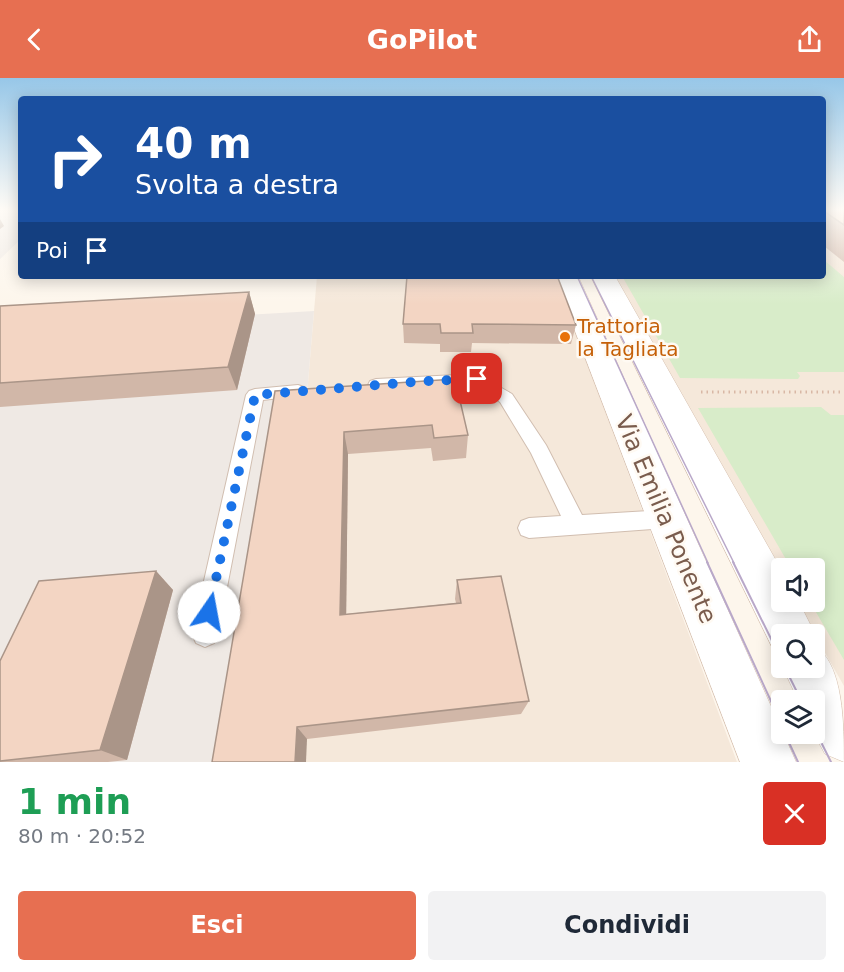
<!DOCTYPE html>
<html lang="it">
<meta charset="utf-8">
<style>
body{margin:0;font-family:"DejaVu Sans",sans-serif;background:#f2f2f3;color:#1f2937;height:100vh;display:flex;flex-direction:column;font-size:22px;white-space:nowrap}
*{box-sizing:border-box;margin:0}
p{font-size:20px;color:#747a83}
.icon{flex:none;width:33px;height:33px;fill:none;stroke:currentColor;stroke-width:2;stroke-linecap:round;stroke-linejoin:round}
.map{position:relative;height:684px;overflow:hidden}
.sheet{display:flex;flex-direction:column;background:#fff;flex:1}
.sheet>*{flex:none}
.banner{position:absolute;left:18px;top:18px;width:808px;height:183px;border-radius:6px;box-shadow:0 3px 15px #0003;background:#1a4fa0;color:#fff;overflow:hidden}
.buttons{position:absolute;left:771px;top:480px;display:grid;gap:12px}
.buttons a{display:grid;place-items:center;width:54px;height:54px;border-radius:6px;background:#fff;box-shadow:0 3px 15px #0003;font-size:30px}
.pin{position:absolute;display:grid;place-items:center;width:51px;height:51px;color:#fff;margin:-26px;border-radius:12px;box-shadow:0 3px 9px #0006}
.me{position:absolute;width:66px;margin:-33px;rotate:12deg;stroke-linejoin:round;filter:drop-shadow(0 0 4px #0008)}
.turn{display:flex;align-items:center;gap:21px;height:126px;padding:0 18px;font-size:27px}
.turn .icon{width:78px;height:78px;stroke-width:2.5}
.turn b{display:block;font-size:42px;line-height:51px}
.then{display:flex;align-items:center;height:57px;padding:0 18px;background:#0003;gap:12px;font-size:22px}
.round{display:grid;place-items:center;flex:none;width:63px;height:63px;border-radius:6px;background:#f2f2f3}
.overview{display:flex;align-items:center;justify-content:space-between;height:102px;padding:0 18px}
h1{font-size:36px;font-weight:600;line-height:45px;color:#1e9e55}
.action{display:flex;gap:12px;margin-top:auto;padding:12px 18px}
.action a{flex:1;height:69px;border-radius:6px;background:#e76f51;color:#fff;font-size:24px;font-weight:600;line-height:69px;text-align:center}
.action a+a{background:#f2f2f3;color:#1f2937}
header{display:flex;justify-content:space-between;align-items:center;height:78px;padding:0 18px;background:#e76f51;color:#fff;font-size:27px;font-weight:600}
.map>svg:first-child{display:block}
</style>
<header><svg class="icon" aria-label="back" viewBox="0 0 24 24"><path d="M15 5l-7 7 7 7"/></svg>GoPilot<svg class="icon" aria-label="share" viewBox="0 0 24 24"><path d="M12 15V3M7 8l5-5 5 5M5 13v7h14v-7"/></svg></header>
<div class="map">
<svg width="844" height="684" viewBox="0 0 844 684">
<rect width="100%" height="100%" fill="#fdf6ec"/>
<g fill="#f5e8da">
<polygon points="824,130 844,130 844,608 796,524 814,524 814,490 782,490 781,497 614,198 824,198"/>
<polygon points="317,198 554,198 737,684 276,684"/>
</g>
<g fill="#efe9e4">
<polygon points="21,131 21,161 0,181 0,132"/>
<polygon points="314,233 276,684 0,684 0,251"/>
</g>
<g fill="#d8ecc9">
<polygon points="824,182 844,199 844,294 797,294 800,298 798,301 680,300 622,198 824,198"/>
<polygon points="821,329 831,337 844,337 844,582 810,524 814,524 814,490 791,490 698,330"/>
</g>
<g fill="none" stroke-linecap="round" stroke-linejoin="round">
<defs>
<g id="lane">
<polygon points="477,296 512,316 546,367 582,437 666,432 674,434 677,441 674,448 666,450 529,460 521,457 518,450 521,443 529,440 561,438 531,375 500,324 474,307 376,313 370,311 368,307 370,303 376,301"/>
<polygon points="298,307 304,309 306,313 304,317 263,322 218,556 214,565 205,569 196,565 192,556 246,317 249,313 255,311"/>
</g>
<g id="secondary">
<polygon points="554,198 578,198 796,684 740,684"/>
<polygon points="591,198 615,198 782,493 782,524 799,524 815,556 814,557 782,556 782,576 774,573"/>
<path d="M814 568C844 584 844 649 844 684L825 676 814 656V622H798L783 590H814Z"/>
</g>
</defs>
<use href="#lane" stroke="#d1beb0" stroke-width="2"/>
<use href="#secondary" stroke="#d6c0b0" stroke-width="1"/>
<polyline stroke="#d9b8a5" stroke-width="3" stroke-dasharray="1.5 4" stroke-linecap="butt" points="701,314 844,314"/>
<use href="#lane" fill="#fff" fill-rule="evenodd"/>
<use href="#secondary" fill="#fff" fill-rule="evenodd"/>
<g stroke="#b9a8c9" stroke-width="1.5">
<polyline points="577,198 708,485"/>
<polyline points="591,198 734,485"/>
</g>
<g stroke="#b9a8c9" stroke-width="2">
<polyline points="707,484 782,647"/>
<polyline points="733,484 782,583"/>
<polyline points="785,590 801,622"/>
<polyline points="814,650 831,684"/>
<polyline points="785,656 798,684"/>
</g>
</g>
<g fill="#d1b7a8">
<polygon points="824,130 844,130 844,184 824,168"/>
<polygon points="531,200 576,247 571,266 472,265 471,274 440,274 440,266 404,265 403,246"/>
<polygon points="249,214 255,236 237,312 0,329 0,228"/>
<polygon points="455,301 468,357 466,380 433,383 431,370 348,376 346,536 456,525 455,521 457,502 529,623 521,636 307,661 212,684 275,313"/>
<polygon points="156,493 173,512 127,682 108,684 0,684 0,583"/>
</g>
<g fill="#aa9588">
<polygon points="0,141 4,148 0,151"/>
<polygon points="249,214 255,236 237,312 228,289"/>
<polygon points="344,354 348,376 346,555 340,537"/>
<polygon points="156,493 173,512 127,682 100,672"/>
<polygon points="297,649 307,661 306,684 295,684"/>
</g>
<g fill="#f3d5c3" stroke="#aa9588" stroke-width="1.5">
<polygon points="824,130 844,130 844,147 824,133"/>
<polygon points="407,198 530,198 531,200 558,200 576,247 472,246 473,255 441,255 440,246 403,246"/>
<polygon points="249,214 228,289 0,305 0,228"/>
<polygon points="455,301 468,357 434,360 432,347 344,354 340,537 461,525 457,502 501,498 529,623 297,649 295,684 212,684 275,313"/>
<polygon points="156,493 100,672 0,683 0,583 39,503"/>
</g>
<linearGradient id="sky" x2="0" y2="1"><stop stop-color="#97c7e8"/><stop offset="0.58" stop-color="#fefbf6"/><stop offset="1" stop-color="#fefbf6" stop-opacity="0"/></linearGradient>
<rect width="844" height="226" fill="url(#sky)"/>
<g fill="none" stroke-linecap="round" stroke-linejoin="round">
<polyline stroke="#1a73e8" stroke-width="10" stroke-dasharray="0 18" points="209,534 255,317 427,303 477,301"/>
</g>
<circle fill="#e8710a" stroke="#fffaf3" stroke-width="2" cx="565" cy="259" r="6"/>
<g text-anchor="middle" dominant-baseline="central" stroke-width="5" stroke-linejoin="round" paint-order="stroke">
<g font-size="20" fill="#c56008" stroke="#fffaf3" text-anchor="start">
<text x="577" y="248">Trattoria<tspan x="577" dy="23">la Tagliata</tspan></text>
</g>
<g font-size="24" fill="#7a5c4d" stroke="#fffaf3">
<text transform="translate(666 441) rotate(67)">Via Emilia Ponente</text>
</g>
</g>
</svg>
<div class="buttons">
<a><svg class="icon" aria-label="sound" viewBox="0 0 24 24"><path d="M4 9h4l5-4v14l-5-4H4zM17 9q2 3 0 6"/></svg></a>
<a><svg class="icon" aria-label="search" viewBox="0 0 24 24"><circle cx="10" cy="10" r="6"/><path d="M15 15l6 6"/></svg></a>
<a><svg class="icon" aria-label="layers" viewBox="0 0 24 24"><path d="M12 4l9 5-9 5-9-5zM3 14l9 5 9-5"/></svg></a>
</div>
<div class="pin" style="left:477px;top:301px;background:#d93025"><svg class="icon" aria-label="arrive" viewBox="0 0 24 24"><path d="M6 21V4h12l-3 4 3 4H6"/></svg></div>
<svg class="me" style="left:209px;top:534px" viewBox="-20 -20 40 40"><circle r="19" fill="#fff"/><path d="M0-13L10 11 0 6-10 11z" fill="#1a73e8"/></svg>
<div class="banner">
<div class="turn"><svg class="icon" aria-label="right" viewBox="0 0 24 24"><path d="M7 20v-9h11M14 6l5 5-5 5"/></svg><div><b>40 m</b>Svolta a destra</div></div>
<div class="then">Poi<svg class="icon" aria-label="arrive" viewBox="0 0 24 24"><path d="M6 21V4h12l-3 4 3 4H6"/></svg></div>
</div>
</div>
<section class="sheet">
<div class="overview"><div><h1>1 min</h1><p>80 m · 20:52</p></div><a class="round" style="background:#d93025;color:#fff"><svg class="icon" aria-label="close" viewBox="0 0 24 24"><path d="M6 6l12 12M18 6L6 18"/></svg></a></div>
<div class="action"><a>Esci</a><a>Condividi</a></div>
</section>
